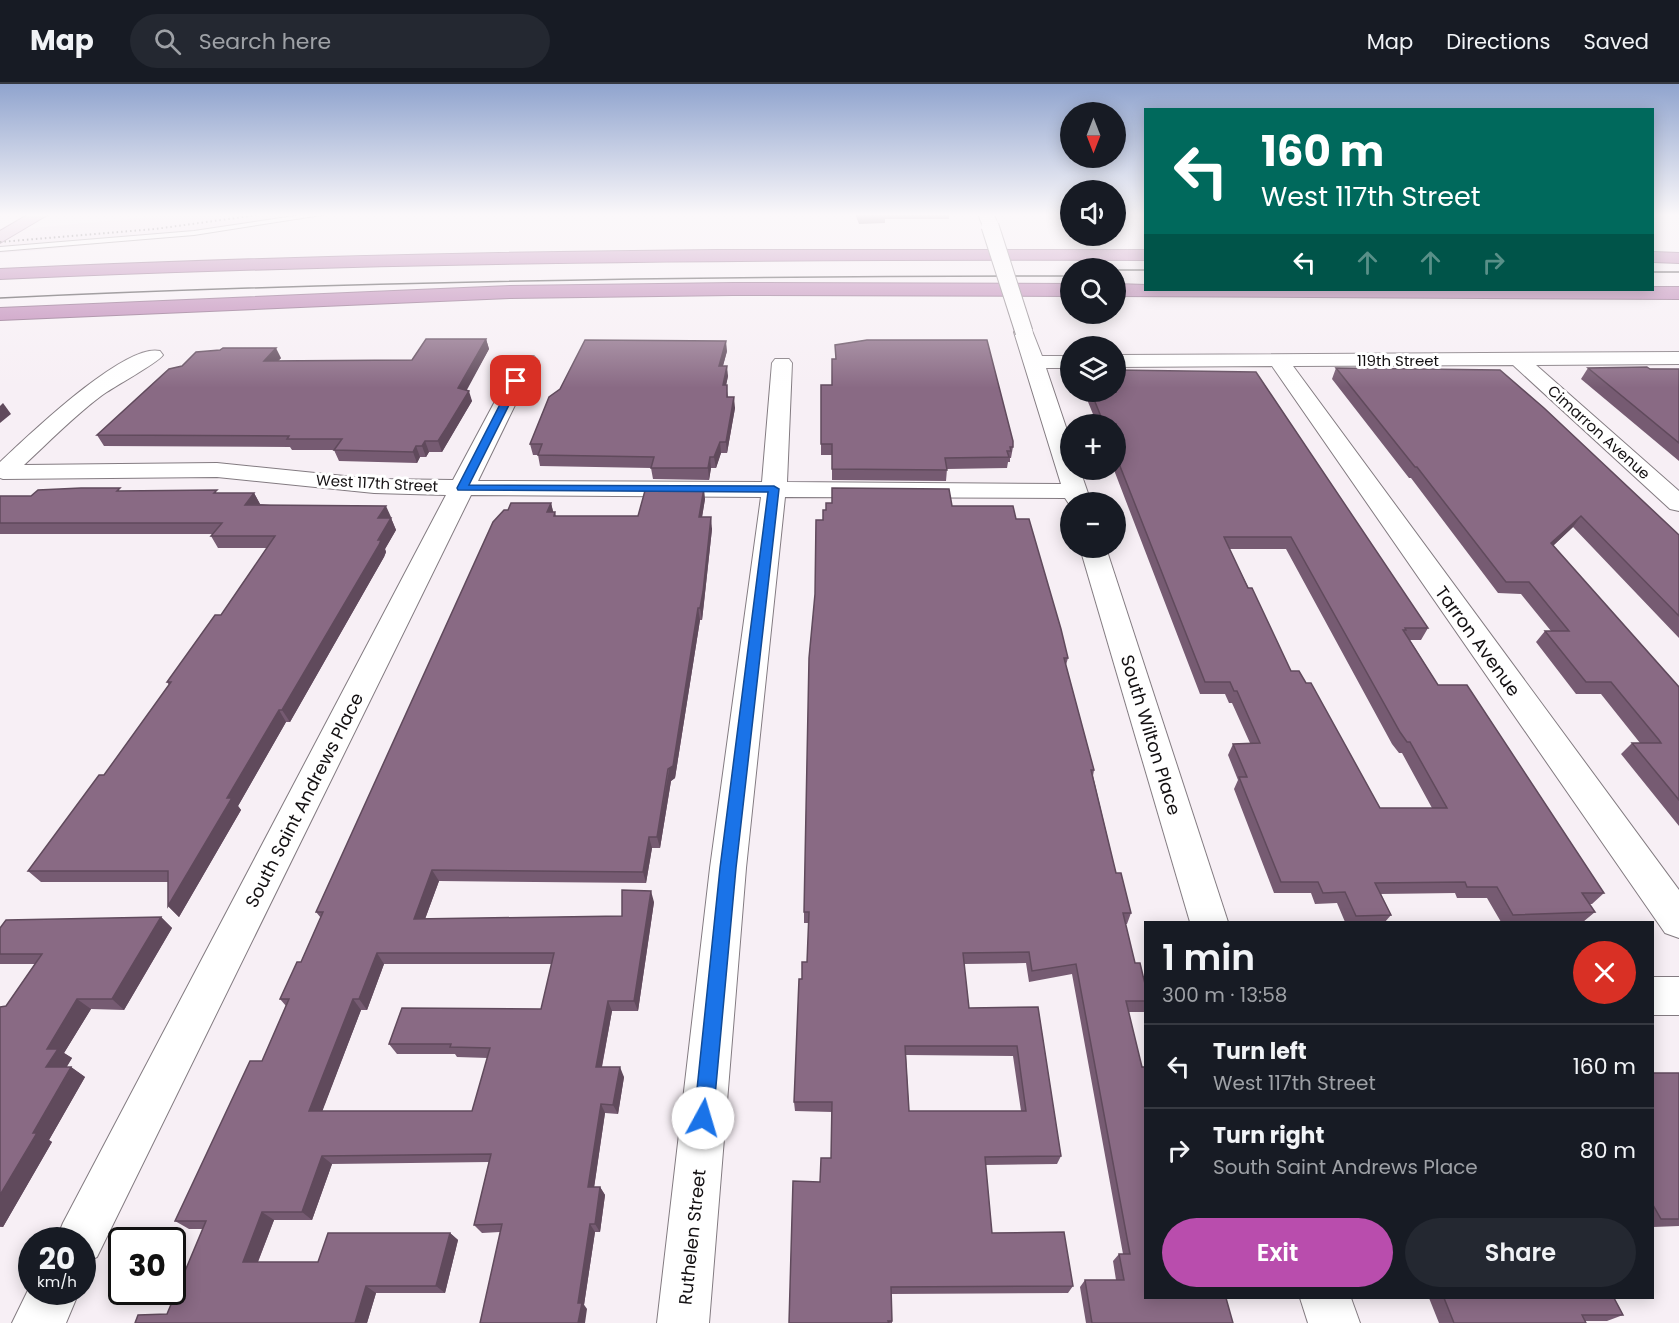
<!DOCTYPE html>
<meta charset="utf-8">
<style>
body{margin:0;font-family:Poppins,sans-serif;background:#242831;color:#f1f3f6;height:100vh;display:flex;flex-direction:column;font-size:22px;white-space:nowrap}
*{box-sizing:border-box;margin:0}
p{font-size:20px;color:#9ea1a6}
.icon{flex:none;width:33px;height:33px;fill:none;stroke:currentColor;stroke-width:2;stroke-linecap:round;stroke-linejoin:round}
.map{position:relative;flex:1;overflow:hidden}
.panel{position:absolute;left:1144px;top:837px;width:510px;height:378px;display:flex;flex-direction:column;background:#171b24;border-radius:0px;box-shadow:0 3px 15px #0003}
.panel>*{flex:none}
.top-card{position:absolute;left:1144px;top:24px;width:510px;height:183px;border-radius:0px;box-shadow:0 3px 15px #0003;background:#00695c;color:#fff;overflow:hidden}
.needle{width:39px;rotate:180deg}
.controls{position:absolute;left:1060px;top:18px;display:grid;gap:12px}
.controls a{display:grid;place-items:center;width:66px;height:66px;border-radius:50%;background:#171b24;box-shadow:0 3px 15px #0003;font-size:30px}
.speed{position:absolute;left:18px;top:1143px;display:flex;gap:12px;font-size:30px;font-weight:700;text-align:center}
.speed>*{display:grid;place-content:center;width:78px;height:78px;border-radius:50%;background:#171b24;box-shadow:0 3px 15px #0003;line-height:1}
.speed small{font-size:15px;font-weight:400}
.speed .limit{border:3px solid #111;border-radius:9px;background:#fff;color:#111}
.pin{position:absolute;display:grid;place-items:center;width:51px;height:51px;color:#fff;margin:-26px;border-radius:12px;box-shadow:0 3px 9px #0006}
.me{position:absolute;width:66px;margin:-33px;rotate:6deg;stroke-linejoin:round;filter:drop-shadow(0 0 4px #0008)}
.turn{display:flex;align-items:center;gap:21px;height:126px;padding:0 18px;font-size:27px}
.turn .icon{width:78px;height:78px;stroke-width:2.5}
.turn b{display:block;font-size:42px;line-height:51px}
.lanes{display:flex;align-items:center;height:57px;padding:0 18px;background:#0003;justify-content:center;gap:30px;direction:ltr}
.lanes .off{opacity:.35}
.round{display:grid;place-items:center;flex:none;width:63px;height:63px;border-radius:32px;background:#242831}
.headline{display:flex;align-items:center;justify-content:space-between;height:102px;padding:0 18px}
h1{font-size:36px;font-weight:600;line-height:45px}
.cta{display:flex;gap:12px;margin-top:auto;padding:12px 18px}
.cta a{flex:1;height:69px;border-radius:36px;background:#b94dad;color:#fff;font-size:24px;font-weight:600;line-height:69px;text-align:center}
.cta a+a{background:#242831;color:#f1f3f6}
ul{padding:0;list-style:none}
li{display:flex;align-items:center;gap:18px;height:84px;padding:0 18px;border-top:2px solid #363941}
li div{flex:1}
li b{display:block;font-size:22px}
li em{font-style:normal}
header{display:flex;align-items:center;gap:36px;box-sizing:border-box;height:84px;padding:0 30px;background:#171b24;border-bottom:2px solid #363941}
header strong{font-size:28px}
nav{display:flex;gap:33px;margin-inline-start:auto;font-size:21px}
.search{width:420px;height:54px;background:#242831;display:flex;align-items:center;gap:15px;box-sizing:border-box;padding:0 21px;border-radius:33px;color:#9ea1a6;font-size:22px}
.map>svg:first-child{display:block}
</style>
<header>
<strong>Map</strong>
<div class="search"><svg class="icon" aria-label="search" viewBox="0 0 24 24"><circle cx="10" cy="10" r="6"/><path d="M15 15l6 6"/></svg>Search here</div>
<nav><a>Map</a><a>Directions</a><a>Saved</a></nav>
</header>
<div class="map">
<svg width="1679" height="1239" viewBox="0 0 1679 1239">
<rect width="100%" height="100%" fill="#f7eff5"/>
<polygon fill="#f0e1ed" points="181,130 318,130 194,149 42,166 0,169 0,147"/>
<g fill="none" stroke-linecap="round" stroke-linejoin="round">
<defs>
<polygon id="lane" points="308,130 328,130 194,151 0,167 0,163 194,147"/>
<g id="street">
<polygon points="978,130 994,130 998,142 996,145 984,145"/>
<path d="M1024 242 1031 244 1042 272H1071V284H1046L1071 358V386H1080L1091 418H1071V423L1065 414 785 413 746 784 709 1239H657L710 784 761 413 471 411 97 1173 82 1180V1156H56L63 1139 446 411 374 409 217 393 3 395 0 394V378C27 353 125 258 160 267L163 271C158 279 113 303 101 312 73 333 49 358 24 381L217 379 374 395 453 396 517 276 520 272H534L537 276 478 397 762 398 772 279 775 275H789L792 279 787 398 1061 400 1014 248 1017 244Z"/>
<polygon points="1679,268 1679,280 1536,281 1679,407 1679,427 1670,425 1513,281 1293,282 1679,806 1679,854 1665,849 1272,282 1116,283 1116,271"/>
<polygon points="1080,464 1106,464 1228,838 1190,838"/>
<rect x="1653" y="893" width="26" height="38"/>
<polygon points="32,1198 32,1208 79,1208 66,1239 12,1239"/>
<polygon points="1300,1214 1351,1214 1360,1239 1308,1239"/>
</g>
<polygon id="primary" points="29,130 49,130 0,159 0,147"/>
<g id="highway">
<path d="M716 166H1146V176C764 175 382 178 0 195V185C239 174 477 168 716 166Z"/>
<polygon points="1653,168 1679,169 1679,179 1653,178"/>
<polygon points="733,199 1071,200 1071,212 733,211 510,214 0,236 0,224 510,202"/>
<polygon points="1116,200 1146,201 1146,206 1653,206 1653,203 1679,203 1679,215 1116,212"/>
</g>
</defs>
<use href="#lane" stroke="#837b81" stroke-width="2"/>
<use href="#street" stroke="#837b81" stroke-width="2"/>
<use href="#primary" stroke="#7f5779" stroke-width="2"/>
<use href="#highway" stroke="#7f5779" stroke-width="2"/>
<use href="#lane" fill="#fff" fill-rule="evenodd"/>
<use href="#street" fill="#fff" fill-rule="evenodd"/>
<use href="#primary" fill="#d5b1d0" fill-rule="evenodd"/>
<use href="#highway" fill="#b97db0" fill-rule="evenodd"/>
<g stroke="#3a3639" stroke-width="1.5">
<polyline points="1116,186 1146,186"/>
<polyline points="1653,188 1679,188"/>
<path d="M0 214C357 197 714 192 1071 192"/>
</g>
<polyline stroke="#3a3639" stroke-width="2" stroke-dasharray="1.5 3" stroke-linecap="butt" points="0,158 155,145 265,130"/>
<defs>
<polyline id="street-bridge" points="990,142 1024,248"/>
</defs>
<use href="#street-bridge" stroke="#837b81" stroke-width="19" stroke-linecap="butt"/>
<use href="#street-bridge" stroke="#fff" stroke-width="17"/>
</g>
<g fill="#765b72" fill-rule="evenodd">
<polygon points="855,130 949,130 949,135 885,135 885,139 859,140"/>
<polygon points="486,255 489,265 466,306 472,317 442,368 429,368 426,373 420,373 417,379 339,377 334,366 292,366 290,363 104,362 97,351 182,282 220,266 281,274 278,277 412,276"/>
<polygon points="727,267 723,282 728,292 726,301 728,313 735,324 727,369 721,369 716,384 711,384 709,396 653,395 651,384 540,382 538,371 533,371 530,360"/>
<polygon points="1336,284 1679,451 1679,554 1573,443 1553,462 1679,603 1679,742 1621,670 1632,659 1640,659 1601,610 1576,610 1536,558 1545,547 1551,547 1521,510 1498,509 1411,394 1409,394 1332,295"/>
<polygon points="1588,284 1679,285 1679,377 1581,295"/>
<polygon points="832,301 1013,363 1011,374 1010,374 1010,378 1008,378 1007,384 947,385 946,397 832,396 832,371 821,371 821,360"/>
<path d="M1084 308H1116L1428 544 1421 556H1410L1438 601 1604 809 1592 820H1589L1595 828 1583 838H1501L1487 814H1457L1455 809 1381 810 1391 831 1385 838H1345L1337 819 1315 820 1311 809H1274L1234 705 1238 696 1228 671 1233 660 1250 659 1232 619H1229L1225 610H1200L1114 386H1116V340H1097ZM1229 465H1286L1392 660 1399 669H1402L1432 724H1380L1306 599 1291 587Z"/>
<polygon points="121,407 219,409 254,409 260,420 391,433 390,434 391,434 396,446 385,465 386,468 384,473 290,638 286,638 238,722 241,726 179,833 168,822 168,798 41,798 28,787 104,691 169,601 167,598 221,531 267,464 218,464 211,452 213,450 0,450 0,412 31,412"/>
<path d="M705 415 702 433 712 445 704 519 702 536H700L675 694 671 697 660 764H652L646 799 439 797 425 835 622 832 654 818 638 927H612L602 983 624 993 618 1030 605 1029 594 1103H600L605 1111 600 1148H595L584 1221 587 1225 500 1148 482 1149 474 1141 489 1078 332 1080 312 1136H274L258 1178H318L450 1149 458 1156 445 1209H376L367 1239H135L167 1230 203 1145H189L175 1137 262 977 286 922 280 915 301 878 321 834 316 828 508 426 551 419 553 428H555L556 432H638ZM384 880H552L541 925 389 960 397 970H455L457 973 488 974 472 1027H322L361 926H367Z"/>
<path d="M952 422 1016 435 1068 574 1066 581 1094 686 1093 692 1116 789 1131 829 1127 840H1125L1135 879 1146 904V924L1144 928H1129L1146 1214 1233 1239H1086L1080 1203 1085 1196H1116L1113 1177 1119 1170H1123L1072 890 1029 898 1026 879 964 880 969 924 1038 923 1061 1072 1057 1080 985 1081 992 1149 1073 1202 1068 1209 891 1210 892 1239H789L820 1098 831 1074 832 1028 795 1027 794 1018 802 895 807 878 809 839H804V828L823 436ZM906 971 1013 972 1021 1027H909Z"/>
<polygon points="161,833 172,844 124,926 91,925 64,969 72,974 66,983 71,983 85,993 49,1056 52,1058 3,1143 0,1143 0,923 6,922 35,880 0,880 0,844"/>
<polygon points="1653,989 1679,989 1679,1142 1653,1143"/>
<polygon points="1429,1214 1614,1214 1623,1231 1607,1237 1585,1237 1586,1239 1439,1239"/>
</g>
<g fill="#604a5c">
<polygon points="486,255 489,265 462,315 458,304"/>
<polygon points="726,257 727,267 720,292 719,282"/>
<polygon points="276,264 281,274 269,287 264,277"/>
<polygon points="727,282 728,292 724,311 723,301"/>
<polygon points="469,307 472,317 442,368 438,357"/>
<polygon points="734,313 735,324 727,369 726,358"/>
<polygon points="3,319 11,330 0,339 0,322"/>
<polygon points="425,357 429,368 426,373 422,362"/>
<polygon points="720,358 721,369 716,384 714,373"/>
<polygon points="416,362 420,373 417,379 413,368"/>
<polygon points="710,373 711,384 709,396 708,384"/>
<polygon points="704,404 705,415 700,445 699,433"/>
<polygon points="254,409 260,420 245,421"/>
<polygon points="551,419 554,431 547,428"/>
<polygon points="386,422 391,433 383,446 378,434"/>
<polygon points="1581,432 1573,443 1543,471 1551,459"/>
<polygon points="711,433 712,445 702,536 700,524"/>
<polygon points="391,434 396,446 385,465 386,468 384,473 290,638 282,626"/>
<polygon points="698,524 700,536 675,694 671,697 660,764 657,753"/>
<polygon points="279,626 286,638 238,722 241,726 179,833 168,822 227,714"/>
<polygon points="649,753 652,764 646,799 643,788"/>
<polygon points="432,786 439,797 421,846 414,835"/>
<polygon points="651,807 654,818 638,927 634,917"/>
<polygon points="161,833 172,844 124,926 112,915"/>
<polygon points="377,869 384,880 367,926 359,915"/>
<polygon points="77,915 91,925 64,969 72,974 61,993 46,983 47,965"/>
<polygon points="353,915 361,926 319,1036 309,1027"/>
<polygon points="608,917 612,927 600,992 596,983"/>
<polygon points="71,983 85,993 49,1056 52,1058 3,1143 0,1142 0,1111 33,1049"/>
<polygon points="620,983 624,993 618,1030 613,1021"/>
<polygon points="601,1020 605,1029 593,1111 588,1103"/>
<polygon points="322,1072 332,1080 312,1136 302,1128"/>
<polygon points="600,1103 605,1111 600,1148 595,1140"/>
<polygon points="262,1128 274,1136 255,1185 243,1178"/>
<polygon points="590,1140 595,1148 584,1221 587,1225 585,1239 578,1239 578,1219"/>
<polygon points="450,1149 458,1156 445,1209 436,1202"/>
<polygon points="366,1202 376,1209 367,1239 355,1239"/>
</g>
<g fill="#896a84" stroke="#604a5c" stroke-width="1.5" fill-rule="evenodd">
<polygon points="426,255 486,255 458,304 469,307 447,343 438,357 425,357 422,362 416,362 413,368 334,366 342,355 287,355 289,352 97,351 169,285 182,282 196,268 220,266 223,264 276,264 264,277 412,276"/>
<polygon points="585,256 726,257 719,282 727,282 723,301 727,301 727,313 734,313 726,358 720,358 714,373 710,373 708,384 651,384 654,373 538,371 542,360 530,360 549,313 560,305"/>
<polygon points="867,256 987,256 1013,357 1013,363 1010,363 1011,367 1007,367 1009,373 945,374 947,386 832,385 832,360 821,360 821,301 832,301 832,275 836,275 835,261"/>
<polygon points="1647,283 1650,285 1679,285 1679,359 1588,284"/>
<polygon points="1336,284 1500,286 1544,324 1679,451 1679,532 1581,432 1551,459 1679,603 1679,716 1632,659 1661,659 1659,656 1611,598 1586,598 1545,547 1569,547 1529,498 1506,498 1417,383 1415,383"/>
<path d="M1116 286 1256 288 1428 544H1405L1406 546H1403L1438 601H1467L1604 809H1582L1595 828 1513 831 1497 803H1467L1465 798 1375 799 1391 831 1356 832 1345 808 1323 809 1318 798H1281L1239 693H1247L1233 660 1260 659 1237 607H1234L1230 598H1205L1116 372V340H1104L1091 308H1116ZM1224 453H1291L1400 648 1407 658H1410L1447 724H1380L1311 599H1306L1299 587H1291L1252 504H1248Z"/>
<path d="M646 403 704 404 699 433H711L703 508 700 524H698L673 682 668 685 657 753H649L643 788 432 786 414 835 622 832V806L651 807 634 917H608L596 983H620L613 1021 601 1020 588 1103H600L595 1140H590L578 1219H582L578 1239H480L502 1140 474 1141 491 1070 322 1072 302 1128H262L243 1178H318L328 1149H450L436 1202H366L355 1239H135L138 1231 167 1230 206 1137H175L250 977H262L289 915H280L297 878H301L323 828H316L493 438 504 426H508L511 419H551L547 428H555L554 432H638ZM377 869H554L541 925 402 924 389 960H451L450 963 490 964 472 1027H309L353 915H359Z"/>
<polygon points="81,404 120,404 117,407 217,406 214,409 254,409 245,421 386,422 378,434 391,434 378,456 381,456 379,461 282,626 279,626 227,714 232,714 168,822 168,787 28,787 99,691 104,691 171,598 167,598 215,531 221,531 275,452 211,452 222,439 0,439 0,412 31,412 38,406"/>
<path d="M832 404 949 405 952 422H1013L1016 435H1029L1061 545 1068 574H1064L1094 686H1091L1116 789H1121L1131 829H1123L1135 879H1140L1146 904V917H1126L1142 983H1146V1214H1226L1233 1239H1092L1085 1196H1124L1119 1170H1130L1076 880 1032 887 1029 868 963 869 969 924 1038 923 1061 1072 985 1073 992 1149 1064 1148 1073 1202 891 1203 892 1237H888L889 1239H789L793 1097 820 1098 821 1074H831L832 1018H794L799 895H802V878H807L809 828H804L809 574 815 510 816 436H823V426H826V419H832ZM905 962H1017L1026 1027H909Z"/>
<polygon points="161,833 112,915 77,915 47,965 58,965 46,983 71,983 33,1049 37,1049 0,1111 0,923 6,922 42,870 0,870 0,844 6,836"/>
<polygon points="1653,989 1679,989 1679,1135 1661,1135 1653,1121"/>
<polygon points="1444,1214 1614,1214 1623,1231 1582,1231 1586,1239 1454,1239"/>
</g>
<linearGradient id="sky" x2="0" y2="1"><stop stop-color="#90a4ce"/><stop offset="0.43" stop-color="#fbf8fa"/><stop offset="1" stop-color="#fbf8fa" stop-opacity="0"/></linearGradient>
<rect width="1679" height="304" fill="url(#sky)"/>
<polygon fill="#1a73e8" stroke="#114b97" stroke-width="1.5" points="516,294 521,297 469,401 774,402 779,405 736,784 713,1034 710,1041 703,1044 696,1041 694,1034 720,784 768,408 458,406 457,404 512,297"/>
<g text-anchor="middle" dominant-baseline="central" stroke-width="6" stroke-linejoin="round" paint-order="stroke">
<g font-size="15" fill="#131012" stroke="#fff">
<text x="1398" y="276">119th Street</text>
<text transform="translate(1599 348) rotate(42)">Cimarron Avenue</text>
<text transform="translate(377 399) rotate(3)">West 117th Street</text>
</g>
<g font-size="18" fill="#131012" stroke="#fff">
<text transform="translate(1478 557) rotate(54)">Tarron Avenue</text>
<text transform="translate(1151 651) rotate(73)">South Wilton Place</text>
<text transform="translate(304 716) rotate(-63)">South Saint Andrews Place</text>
<text transform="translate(692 1153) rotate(-84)">Ruthelen Street</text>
</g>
</g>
</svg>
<div class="controls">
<a><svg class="needle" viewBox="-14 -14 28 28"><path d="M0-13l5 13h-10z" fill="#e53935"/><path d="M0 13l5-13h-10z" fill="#9ea1a6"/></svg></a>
<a><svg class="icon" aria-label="sound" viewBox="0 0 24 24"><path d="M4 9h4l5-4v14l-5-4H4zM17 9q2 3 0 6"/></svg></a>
<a><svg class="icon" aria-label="search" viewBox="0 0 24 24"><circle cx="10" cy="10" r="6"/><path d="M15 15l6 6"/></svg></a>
<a><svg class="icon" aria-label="layers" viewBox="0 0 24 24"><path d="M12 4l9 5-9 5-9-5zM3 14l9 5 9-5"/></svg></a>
<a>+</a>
<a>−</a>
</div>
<div class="speed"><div>20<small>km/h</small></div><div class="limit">30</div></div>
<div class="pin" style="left:516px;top:297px;background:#d93025"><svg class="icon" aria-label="arrive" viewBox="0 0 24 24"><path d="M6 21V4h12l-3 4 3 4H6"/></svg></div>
<svg class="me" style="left:703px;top:1034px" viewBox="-20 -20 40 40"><circle r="19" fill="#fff"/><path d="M0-13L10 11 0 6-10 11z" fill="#1a73e8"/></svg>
<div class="top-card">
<div class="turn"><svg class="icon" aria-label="left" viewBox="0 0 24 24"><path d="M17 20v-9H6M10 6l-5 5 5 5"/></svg><div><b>160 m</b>West 117th Street</div></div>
<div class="lanes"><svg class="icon" aria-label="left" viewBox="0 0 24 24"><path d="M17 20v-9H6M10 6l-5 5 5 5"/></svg><svg class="icon off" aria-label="ahead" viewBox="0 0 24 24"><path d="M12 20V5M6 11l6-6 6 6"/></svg><svg class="icon off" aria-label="ahead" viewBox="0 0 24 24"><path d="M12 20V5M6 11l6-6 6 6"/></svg><svg class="icon off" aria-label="right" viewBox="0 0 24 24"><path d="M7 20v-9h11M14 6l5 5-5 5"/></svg></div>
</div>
<section class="panel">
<div class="headline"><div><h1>1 min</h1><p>300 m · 13:58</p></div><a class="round" style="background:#d93025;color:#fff"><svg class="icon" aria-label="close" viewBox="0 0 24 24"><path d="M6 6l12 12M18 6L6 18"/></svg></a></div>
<ul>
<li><svg class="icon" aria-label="left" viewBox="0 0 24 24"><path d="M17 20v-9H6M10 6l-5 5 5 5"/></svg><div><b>Turn left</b><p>West 117th Street</p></div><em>160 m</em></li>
<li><svg class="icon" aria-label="right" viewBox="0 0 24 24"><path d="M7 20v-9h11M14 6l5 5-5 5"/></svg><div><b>Turn right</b><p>South Saint Andrews Place</p></div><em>80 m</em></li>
</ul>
<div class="cta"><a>Exit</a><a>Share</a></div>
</section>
</div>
